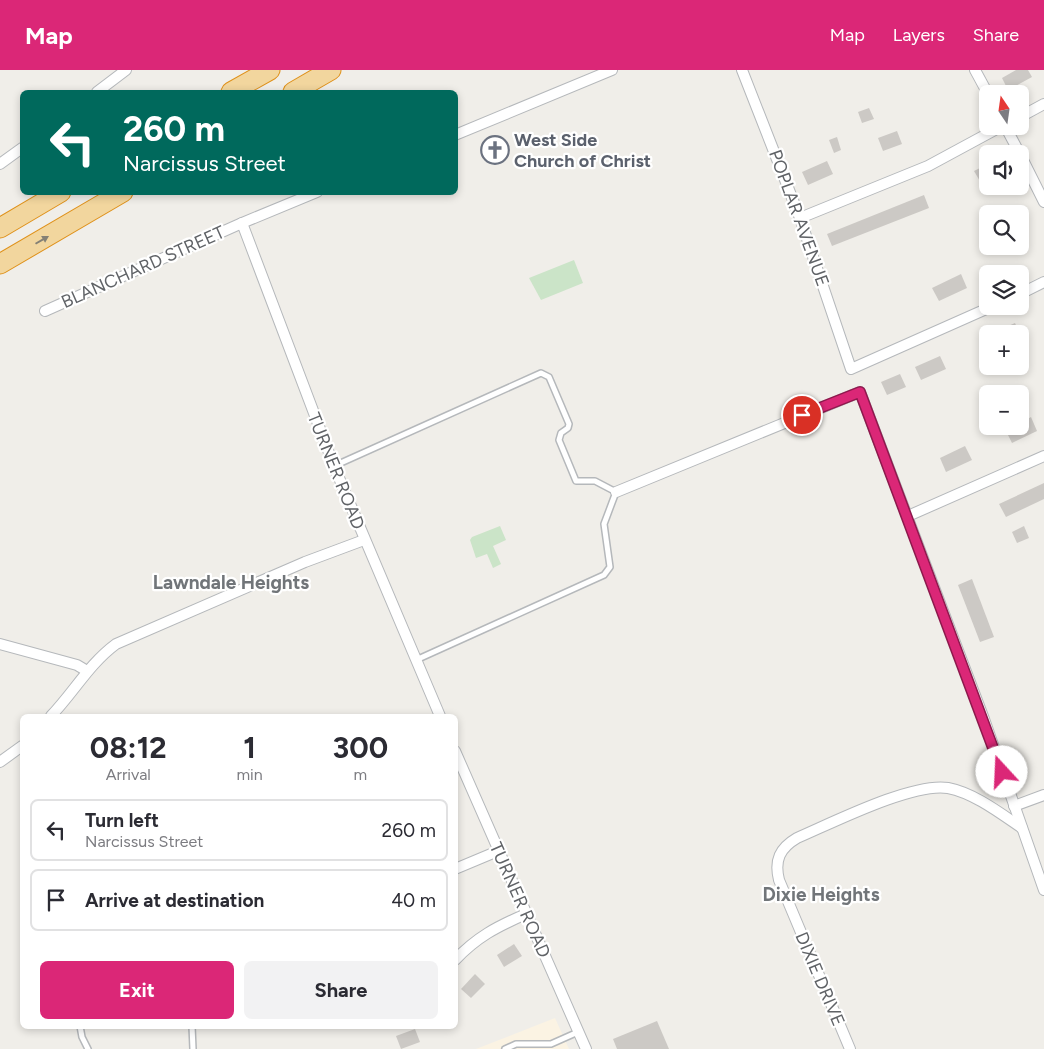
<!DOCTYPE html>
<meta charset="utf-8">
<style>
body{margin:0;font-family:Figtree,sans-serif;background:#f2f2f3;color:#2b2b33;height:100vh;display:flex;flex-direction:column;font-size:19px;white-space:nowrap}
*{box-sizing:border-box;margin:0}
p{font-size:16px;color:#7c7c81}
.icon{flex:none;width:28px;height:28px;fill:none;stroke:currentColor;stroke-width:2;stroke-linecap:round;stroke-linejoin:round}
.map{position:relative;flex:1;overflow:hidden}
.sheet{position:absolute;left:20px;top:644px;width:438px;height:315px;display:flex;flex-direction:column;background:#fff;border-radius:8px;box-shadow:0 2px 8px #0003}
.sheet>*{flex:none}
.banner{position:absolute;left:20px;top:20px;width:438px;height:105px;border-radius:8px;box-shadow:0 2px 8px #0003;background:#00695c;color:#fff;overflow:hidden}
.needle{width:32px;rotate:347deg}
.tools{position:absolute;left:979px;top:15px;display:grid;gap:10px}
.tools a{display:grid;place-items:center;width:50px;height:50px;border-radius:8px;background:#fff;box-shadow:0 2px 8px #0003;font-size:25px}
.pin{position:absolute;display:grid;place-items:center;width:42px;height:42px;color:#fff;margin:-21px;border:2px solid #fff;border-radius:50%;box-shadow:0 1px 5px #0007}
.me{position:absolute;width:55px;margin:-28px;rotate:340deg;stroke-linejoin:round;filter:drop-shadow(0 0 4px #0008)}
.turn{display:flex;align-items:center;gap:18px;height:105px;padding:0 20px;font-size:22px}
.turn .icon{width:65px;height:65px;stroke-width:2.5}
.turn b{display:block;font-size:35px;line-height:42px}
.eta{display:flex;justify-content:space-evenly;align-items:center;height:85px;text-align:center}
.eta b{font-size:30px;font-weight:700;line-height:35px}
.cta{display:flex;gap:10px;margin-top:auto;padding:10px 20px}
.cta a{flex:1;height:58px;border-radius:8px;background:#db2777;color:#fff;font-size:20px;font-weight:700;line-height:58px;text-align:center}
.cta a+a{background:#f2f2f3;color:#2b2b33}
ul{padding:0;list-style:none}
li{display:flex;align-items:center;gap:15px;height:62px;margin:0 10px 8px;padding:0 10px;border:2px solid #e1e1e2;border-radius:8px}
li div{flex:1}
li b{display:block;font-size:19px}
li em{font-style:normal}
header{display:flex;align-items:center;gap:30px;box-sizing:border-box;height:70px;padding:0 25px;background:#db2777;color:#fff}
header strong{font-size:24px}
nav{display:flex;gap:28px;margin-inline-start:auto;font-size:18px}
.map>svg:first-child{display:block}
</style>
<header>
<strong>Map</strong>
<nav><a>Map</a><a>Layers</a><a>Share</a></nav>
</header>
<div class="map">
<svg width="1044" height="979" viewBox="0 0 1044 979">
<rect width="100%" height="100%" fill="#f0eee9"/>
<polygon fill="#fbf3e3" points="555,948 569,979 476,979"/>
<g fill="#cbe4c8">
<polygon points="574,190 583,213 541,230 529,208"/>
<polygon points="500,456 506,470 493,476 501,494 493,498 487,484 476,488 470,470 472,467"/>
</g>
<g fill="#ccc9c5">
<polygon points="1016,0 1028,0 1032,7 1008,20 1002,8"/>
<polygon points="869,38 874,49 862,53 858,42"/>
<polygon points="897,61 902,74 883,81 878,68"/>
<polygon points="837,67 841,80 834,83 829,70"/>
<polygon points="827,91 833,104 808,115 802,102"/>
<polygon points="988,94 988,110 981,113 974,101"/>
<polygon points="924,125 929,138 832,176 827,164"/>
<polygon points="961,204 967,218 939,231 932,218"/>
<polygon points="1015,253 1020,264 990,264"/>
<polygon points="940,286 946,299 921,310 915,297"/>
<polygon points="900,304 906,317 887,325 881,312"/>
<polygon points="1031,347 1037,361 1012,373 1005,359 1020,356 1020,353"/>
<polygon points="965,376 972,390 946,402 940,388"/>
<polygon points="1044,413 1044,429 1006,447 999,434"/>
<polygon points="1024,456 1029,468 1017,473 1012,462"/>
<polygon points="972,509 994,567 980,572 958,515"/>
<polygon points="514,874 522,886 504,897 497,885"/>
<polygon points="475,904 485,914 471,928 461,919"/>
<polygon points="657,951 669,979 617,979 613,969"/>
<polygon points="415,959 420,972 401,979 396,966"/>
</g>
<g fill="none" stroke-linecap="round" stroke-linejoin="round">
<defs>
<g id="service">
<polyline points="334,396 541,303 549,307 569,354 568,358 561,363 559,370 576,411 595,411 616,422 604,454 610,497 604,505 416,590"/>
<polyline points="80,956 82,967 88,979"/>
<polyline points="192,956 193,979"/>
<polyline points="505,979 516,974 551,974 578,962"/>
</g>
<g id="minor">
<polyline points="742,0 800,148 851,299 993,236"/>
<polyline points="975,0 988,24"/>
<polyline points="97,22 126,0"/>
<polyline points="1020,47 1044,34"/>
<polyline points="1005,56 1020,84"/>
<polyline points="455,65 612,0"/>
<polyline points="1020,84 1044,132"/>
<polyline points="0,94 22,78"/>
<polyline points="800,148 928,96 1002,56"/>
<polyline points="242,153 334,396 440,646"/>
<polyline points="1020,224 1044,212"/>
<polyline points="45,241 242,153 317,122"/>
<polyline points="616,422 860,322 984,649 1044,820"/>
<polyline points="908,446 1044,386"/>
<polyline points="0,574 77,595 87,601"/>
<path d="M51 646C74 622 89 594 116 574L305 492 364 470"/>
<polyline points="455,681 586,979"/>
<polyline points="0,692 22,676"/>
<polyline points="1014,736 1044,725"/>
<polyline points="455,799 498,781"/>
<path d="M455 890C477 867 496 857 526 844"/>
<path d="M850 979 779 810C774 790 780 778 797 768 832 753 913 712 948 718 974 723 1000 743 1022 758"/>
</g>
<g id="motorway">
<polyline points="231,22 270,0"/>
<polyline points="293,22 331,0"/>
<polyline points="0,158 61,122"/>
<polyline points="0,194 123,122"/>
</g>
</defs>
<use href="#service" stroke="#b5b8bb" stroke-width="8"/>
<use href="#minor" stroke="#b5b8bb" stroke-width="12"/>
<use href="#motorway" stroke="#df911a" stroke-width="21"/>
<use href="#service" stroke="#fff" stroke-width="5"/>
<use href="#minor" stroke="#fff" stroke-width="10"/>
<use href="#motorway" stroke="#f2d69e" stroke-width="19"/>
</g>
<defs><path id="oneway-solid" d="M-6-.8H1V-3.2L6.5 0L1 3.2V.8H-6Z" transform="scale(1.25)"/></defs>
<use fill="#848075" href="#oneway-solid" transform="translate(42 170) rotate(-30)"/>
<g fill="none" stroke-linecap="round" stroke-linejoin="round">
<defs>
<polyline id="route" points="802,345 860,322 1002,702"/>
</defs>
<use href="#route" stroke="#8e194d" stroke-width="12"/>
<use href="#route" stroke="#db2777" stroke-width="9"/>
</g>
<defs>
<symbol id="church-ring" viewBox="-11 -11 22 22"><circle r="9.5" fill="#fff" stroke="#6b7280" stroke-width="1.5"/><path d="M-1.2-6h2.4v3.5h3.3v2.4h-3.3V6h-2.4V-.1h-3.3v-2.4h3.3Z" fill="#6b7280"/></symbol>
</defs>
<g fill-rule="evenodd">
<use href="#church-ring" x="479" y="64" width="32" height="32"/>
</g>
<g text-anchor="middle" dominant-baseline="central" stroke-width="4.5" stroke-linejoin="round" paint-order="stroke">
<g font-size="18" font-weight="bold" fill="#5b616d" stroke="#fff" text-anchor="start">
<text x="514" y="70">West Side<tspan x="514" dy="21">Church of Christ</tspan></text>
</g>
<g font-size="18" fill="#606367" stroke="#fff">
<text transform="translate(799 148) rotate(70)">POPLAR AVENUE</text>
<text transform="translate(143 197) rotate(-24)">BLANCHARD STREET</text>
<text transform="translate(336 401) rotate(68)">TURNER ROAD</text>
<text transform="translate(520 830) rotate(66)">TURNER ROAD</text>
<text transform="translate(820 909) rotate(67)">DIXIE DRIVE</text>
</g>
<g font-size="19" font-weight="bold" fill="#717579" stroke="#fff">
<text x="231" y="512">Lawndale Heights</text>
<text x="821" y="824">Dixie Heights</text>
</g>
</g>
</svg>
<div class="tools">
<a><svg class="needle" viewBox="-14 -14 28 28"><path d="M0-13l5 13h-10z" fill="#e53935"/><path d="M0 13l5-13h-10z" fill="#7c7c81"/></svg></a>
<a><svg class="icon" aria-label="sound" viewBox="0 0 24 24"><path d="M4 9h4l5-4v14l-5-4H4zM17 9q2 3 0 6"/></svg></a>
<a><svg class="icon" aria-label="search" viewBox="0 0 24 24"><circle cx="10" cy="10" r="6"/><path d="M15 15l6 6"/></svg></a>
<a><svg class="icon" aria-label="layers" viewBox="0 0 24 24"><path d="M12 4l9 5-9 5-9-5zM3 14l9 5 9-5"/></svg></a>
<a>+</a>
<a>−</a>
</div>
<div class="pin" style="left:802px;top:345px;background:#d93025"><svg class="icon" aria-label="arrive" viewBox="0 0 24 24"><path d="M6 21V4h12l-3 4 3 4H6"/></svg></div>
<svg class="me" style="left:1002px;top:702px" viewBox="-20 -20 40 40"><circle r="19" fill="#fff"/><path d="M0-13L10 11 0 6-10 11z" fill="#db2777"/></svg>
<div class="banner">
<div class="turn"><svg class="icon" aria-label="left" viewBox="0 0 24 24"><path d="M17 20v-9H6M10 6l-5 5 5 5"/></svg><div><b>260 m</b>Narcissus Street</div></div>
</div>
<section class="sheet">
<div class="eta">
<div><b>08:12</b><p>Arrival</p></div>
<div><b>1</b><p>min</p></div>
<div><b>300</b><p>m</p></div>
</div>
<ul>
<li><svg class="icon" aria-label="left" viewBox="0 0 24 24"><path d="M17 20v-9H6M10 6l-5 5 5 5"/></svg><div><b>Turn left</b><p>Narcissus Street</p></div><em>260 m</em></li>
<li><svg class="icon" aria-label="arrive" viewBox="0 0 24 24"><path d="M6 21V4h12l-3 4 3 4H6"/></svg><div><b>Arrive at destination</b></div><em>40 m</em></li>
</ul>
<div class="cta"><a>Exit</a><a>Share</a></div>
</section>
</div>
